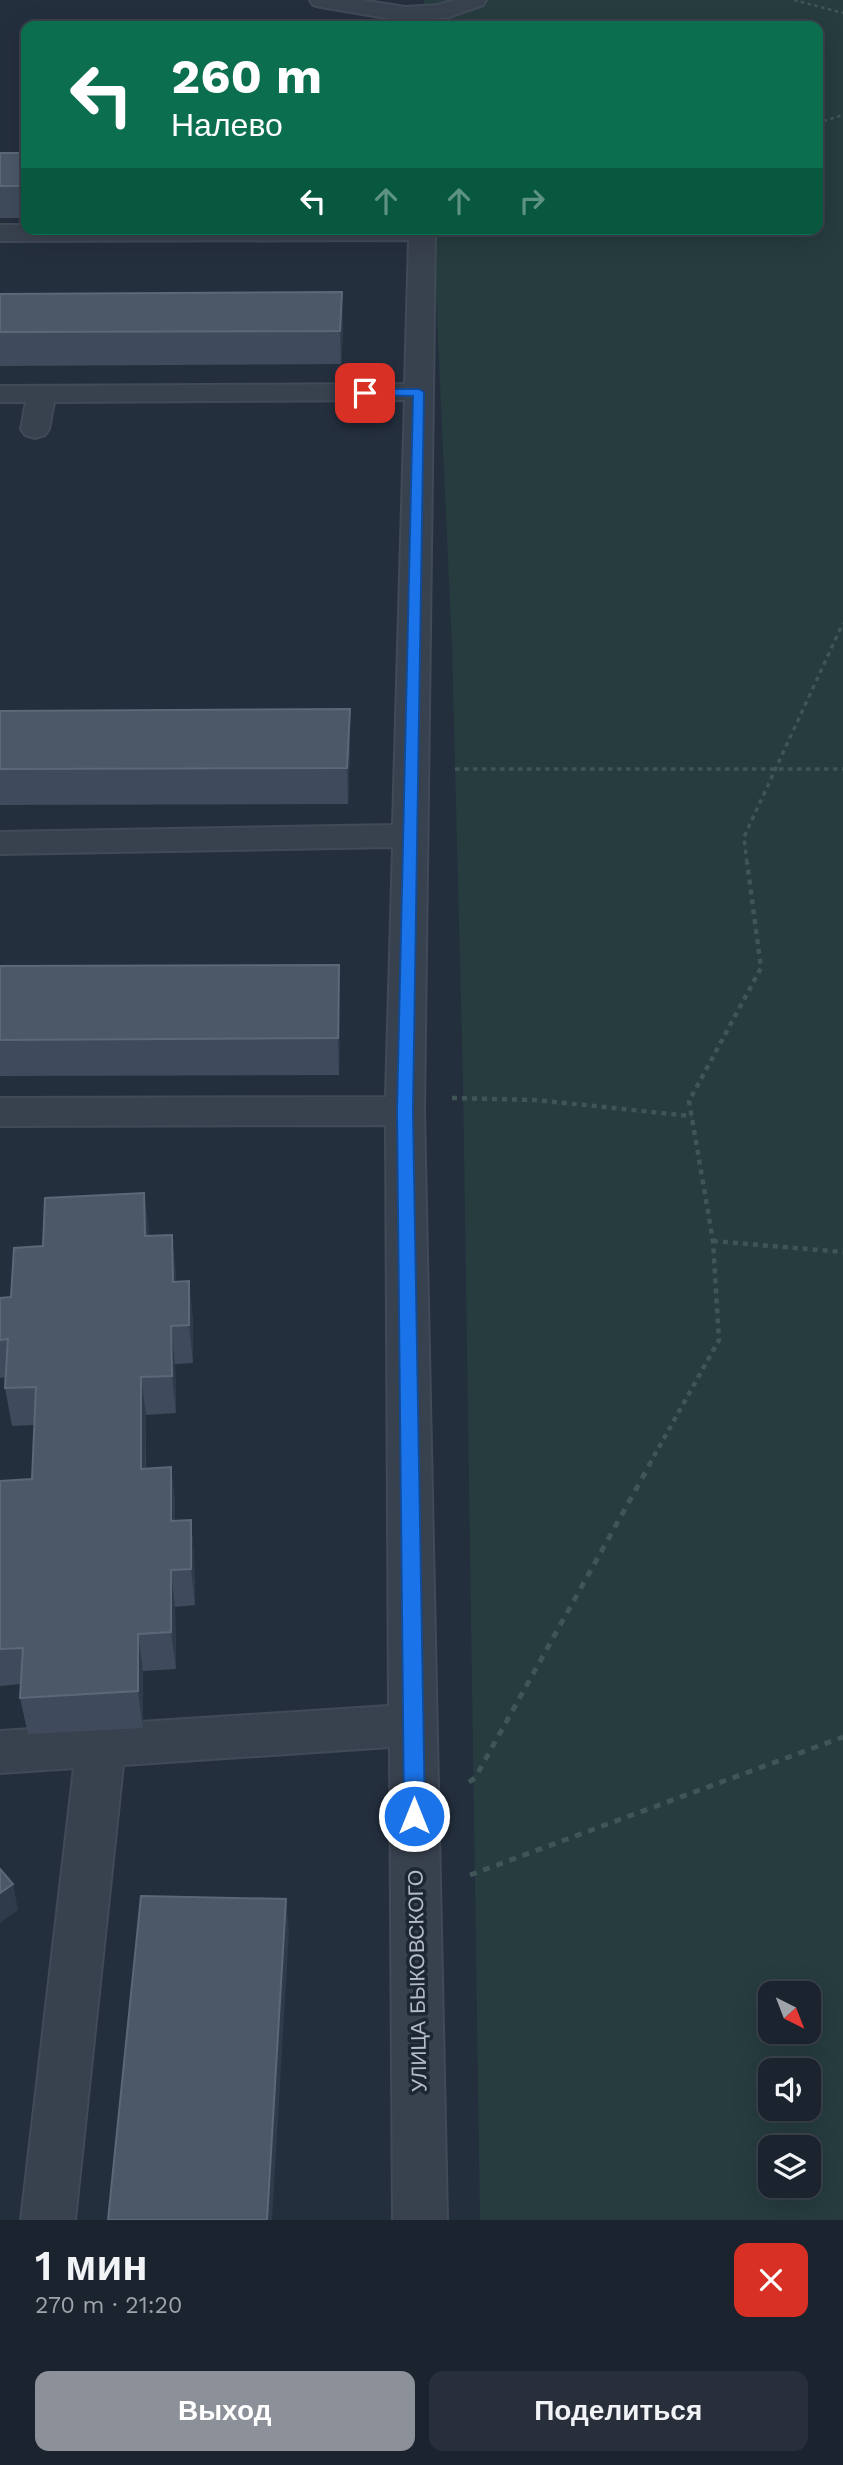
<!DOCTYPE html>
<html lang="ru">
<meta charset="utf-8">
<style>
body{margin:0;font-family:"Work Sans",sans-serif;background:#282f3a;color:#f1f3f6;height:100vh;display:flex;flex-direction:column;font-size:26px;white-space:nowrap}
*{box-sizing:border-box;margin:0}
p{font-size:23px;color:#a0a4aa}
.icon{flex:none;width:38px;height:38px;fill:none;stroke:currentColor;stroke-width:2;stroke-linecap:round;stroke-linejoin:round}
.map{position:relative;height:2220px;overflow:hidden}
.panel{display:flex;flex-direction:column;background:#1b232e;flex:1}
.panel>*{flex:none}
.guide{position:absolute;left:21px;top:21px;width:802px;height:214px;border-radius:14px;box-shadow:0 7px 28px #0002,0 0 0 2px #39404a;background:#0b6e4f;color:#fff;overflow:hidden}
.needle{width:46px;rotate:138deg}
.buttons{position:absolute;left:758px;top:1981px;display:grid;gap:14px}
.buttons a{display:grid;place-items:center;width:63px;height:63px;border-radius:14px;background:#1b232e;box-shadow:0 7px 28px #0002,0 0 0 2px #39404a;font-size:35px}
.pin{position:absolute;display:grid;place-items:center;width:60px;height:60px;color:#fff;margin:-30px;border-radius:14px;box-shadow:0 4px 10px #0006}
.me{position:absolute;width:77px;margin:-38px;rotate:0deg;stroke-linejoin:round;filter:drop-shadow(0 0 5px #0008)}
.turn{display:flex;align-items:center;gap:24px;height:147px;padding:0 35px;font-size:32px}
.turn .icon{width:91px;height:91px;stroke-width:2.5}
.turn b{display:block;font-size:49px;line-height:60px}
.lanes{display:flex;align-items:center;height:66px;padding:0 35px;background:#0003;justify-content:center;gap:35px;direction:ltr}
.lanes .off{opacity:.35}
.round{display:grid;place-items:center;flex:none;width:74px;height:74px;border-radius:14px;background:#282f3a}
.overview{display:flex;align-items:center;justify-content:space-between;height:119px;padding:0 35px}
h1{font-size:42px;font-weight:600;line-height:52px}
.cta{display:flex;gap:14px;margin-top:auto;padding:14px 35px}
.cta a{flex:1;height:80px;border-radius:14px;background:#8c9099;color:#fff;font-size:28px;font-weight:600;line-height:80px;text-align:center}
.cta a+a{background:#282f3a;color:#f1f3f6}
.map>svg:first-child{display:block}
</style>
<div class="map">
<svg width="843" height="2220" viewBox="0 0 843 2220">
<rect width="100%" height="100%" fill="#242f3e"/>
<path fill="#263c3f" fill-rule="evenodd" d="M424 0H843V2220H480L463 1082 452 646 433 229H817V26H424ZM770 1993H808V2032H770ZM770 2070H808V2109H770ZM770 2147H808V2186H770Z"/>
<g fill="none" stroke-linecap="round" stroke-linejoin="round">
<defs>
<g id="minor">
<polygon points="310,0 361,0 405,7 438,5 454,0 486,0 483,5 449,17 424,20 429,26 405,26 398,20 321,7 313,5"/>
<polygon points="0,225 26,225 26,229 435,229 424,1111 447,2220 393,2220 390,1747 123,1765 75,2220 21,2220 74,1768 0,1773 0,1731 389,1706 386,1125 0,1126 0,1098 386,1097 393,847 0,854 0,832 393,825 405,400 54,402 49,429 45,435 35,438 25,435 21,429 26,402 0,402 0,386 405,384 409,240 0,241"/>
</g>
</defs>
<use href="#minor" stroke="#414a57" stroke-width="4"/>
<g stroke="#3f5557" stroke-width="2.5" stroke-dasharray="3.5 3.5" stroke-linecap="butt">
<polyline points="794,0 843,13"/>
<polyline points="817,123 843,115"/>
</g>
<g stroke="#3f5557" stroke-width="3.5" stroke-dasharray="4.5 4.5" stroke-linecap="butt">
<polyline points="455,769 843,769"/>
<polyline points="747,863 744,837 843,623"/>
</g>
<g stroke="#3f5557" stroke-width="4.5" stroke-dasharray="5 5" stroke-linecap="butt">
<polyline points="452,1098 534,1100 692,1116"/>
<polyline points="713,1241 843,1252"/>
<polyline points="649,1465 719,1340 713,1241 689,1101 761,968 747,862"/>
</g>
<g stroke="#3f5557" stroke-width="5" stroke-dasharray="7 7" stroke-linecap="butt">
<polyline points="469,1782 475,1778 650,1464"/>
<polyline points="470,1875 843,1737"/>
</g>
<use href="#minor" fill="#38414e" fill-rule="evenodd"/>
</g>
<g fill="#3f4b5c">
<rect x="0" y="153" width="26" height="65"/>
<polygon points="0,294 343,326 341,364 0,366"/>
<polygon points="0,711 350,745 348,804 0,805"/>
<polygon points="339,965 340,1001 339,1075 0,1076 0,966"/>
<polygon points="144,1193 149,1236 176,1273 176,1282 193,1319 193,1363 175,1364 176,1413 146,1415 146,1469 171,1467 175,1504 175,1521 191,1520 194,1557 195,1605 175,1607 176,1669 143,1671 143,1728 28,1734 20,1698 21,1684 0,1686 0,1481 32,1479 34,1425 12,1426 5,1388 6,1377 0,1378 0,1298 11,1297 43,1246"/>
</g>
<g fill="#2f3b4b">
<polygon points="342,292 343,326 341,364 340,331"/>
<polygon points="350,709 350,745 348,804 347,768"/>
<polygon points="339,965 340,1001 339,1075 338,1038"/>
<polygon points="144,1193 149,1231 149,1274 145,1236"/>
<polygon points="172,1235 176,1273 177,1320 173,1282"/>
<polygon points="189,1281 193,1319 193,1363 189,1325"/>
<polygon points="171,1326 175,1364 176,1413 172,1376"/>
<polygon points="141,1377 146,1415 145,1506 141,1469"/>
<polygon points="171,1467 175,1504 175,1558 171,1521"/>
<polygon points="191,1520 194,1557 195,1605 191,1569"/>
<polygon points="171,1570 175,1607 176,1669 171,1632"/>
<polygon points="138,1634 143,1671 143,1728 138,1691"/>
<polygon points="13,1884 18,1910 0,1923 0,1893"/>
<polygon points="286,1899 289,1932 272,2220 267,2220"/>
</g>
<g fill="#4b5868" stroke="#5c6777" stroke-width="2">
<rect x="0" y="153" width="26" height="33"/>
<polygon points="342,292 340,331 0,332 0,294"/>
<polygon points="350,709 347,768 0,769 0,711"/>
<polygon points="339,965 338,1038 0,1040 0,966"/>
<polygon points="144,1193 145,1236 172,1235 173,1282 189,1281 189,1325 171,1326 172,1376 141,1377 141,1469 171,1467 171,1521 191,1520 191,1569 171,1570 171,1632 138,1634 138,1691 20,1698 23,1648 0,1649 0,1481 32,1479 36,1387 5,1388 8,1339 0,1340 0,1298 11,1297 14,1248 43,1246 45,1198"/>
<polygon points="0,1869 13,1884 0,1893"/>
<polygon points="141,1896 286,1899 267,2220 108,2220"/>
</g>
<polygon fill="#1a73e8" stroke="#114b97" stroke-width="2" points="365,389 419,389 424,392 413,1111 425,1816 422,1822 414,1825 407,1822 404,1816 397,1111 413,396 360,395 359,393"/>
<g text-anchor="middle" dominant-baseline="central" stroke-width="7" stroke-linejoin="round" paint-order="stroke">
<g font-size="21" fill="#b4bcc9" stroke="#1d2633">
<text transform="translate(417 1981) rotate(-91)">УЛИЦА БЫКОВСКОГО</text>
</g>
</g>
</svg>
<div class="buttons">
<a><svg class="needle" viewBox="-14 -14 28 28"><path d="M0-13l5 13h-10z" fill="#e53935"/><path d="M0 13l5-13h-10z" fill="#a0a4aa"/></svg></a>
<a><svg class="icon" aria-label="sound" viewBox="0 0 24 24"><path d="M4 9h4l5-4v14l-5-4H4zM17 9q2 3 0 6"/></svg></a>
<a><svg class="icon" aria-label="layers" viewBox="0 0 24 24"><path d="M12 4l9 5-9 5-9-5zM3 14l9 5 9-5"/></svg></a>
</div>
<div class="pin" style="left:365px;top:393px;background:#d93025"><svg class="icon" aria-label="arrive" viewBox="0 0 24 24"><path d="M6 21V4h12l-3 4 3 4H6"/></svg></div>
<svg class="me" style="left:414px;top:1816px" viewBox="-20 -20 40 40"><circle r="17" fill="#1a73e8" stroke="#fff" stroke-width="3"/><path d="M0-11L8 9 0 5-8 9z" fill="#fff"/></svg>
<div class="guide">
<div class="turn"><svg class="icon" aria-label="left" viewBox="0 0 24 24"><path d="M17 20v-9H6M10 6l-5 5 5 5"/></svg><div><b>260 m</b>Налево</div></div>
<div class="lanes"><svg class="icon" aria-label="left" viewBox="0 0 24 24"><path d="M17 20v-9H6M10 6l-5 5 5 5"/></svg><svg class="icon off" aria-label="ahead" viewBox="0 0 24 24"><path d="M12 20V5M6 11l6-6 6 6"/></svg><svg class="icon off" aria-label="ahead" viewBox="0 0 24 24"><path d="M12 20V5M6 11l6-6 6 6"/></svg><svg class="icon off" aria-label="right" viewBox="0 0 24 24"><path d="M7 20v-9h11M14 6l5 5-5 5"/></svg></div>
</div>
</div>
<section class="panel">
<div class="overview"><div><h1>1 мин</h1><p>270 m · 21:20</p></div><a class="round" style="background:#d93025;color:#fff"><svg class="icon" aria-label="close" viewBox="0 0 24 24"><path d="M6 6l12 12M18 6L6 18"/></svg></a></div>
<div class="cta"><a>Выход</a><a>Поделиться</a></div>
</section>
